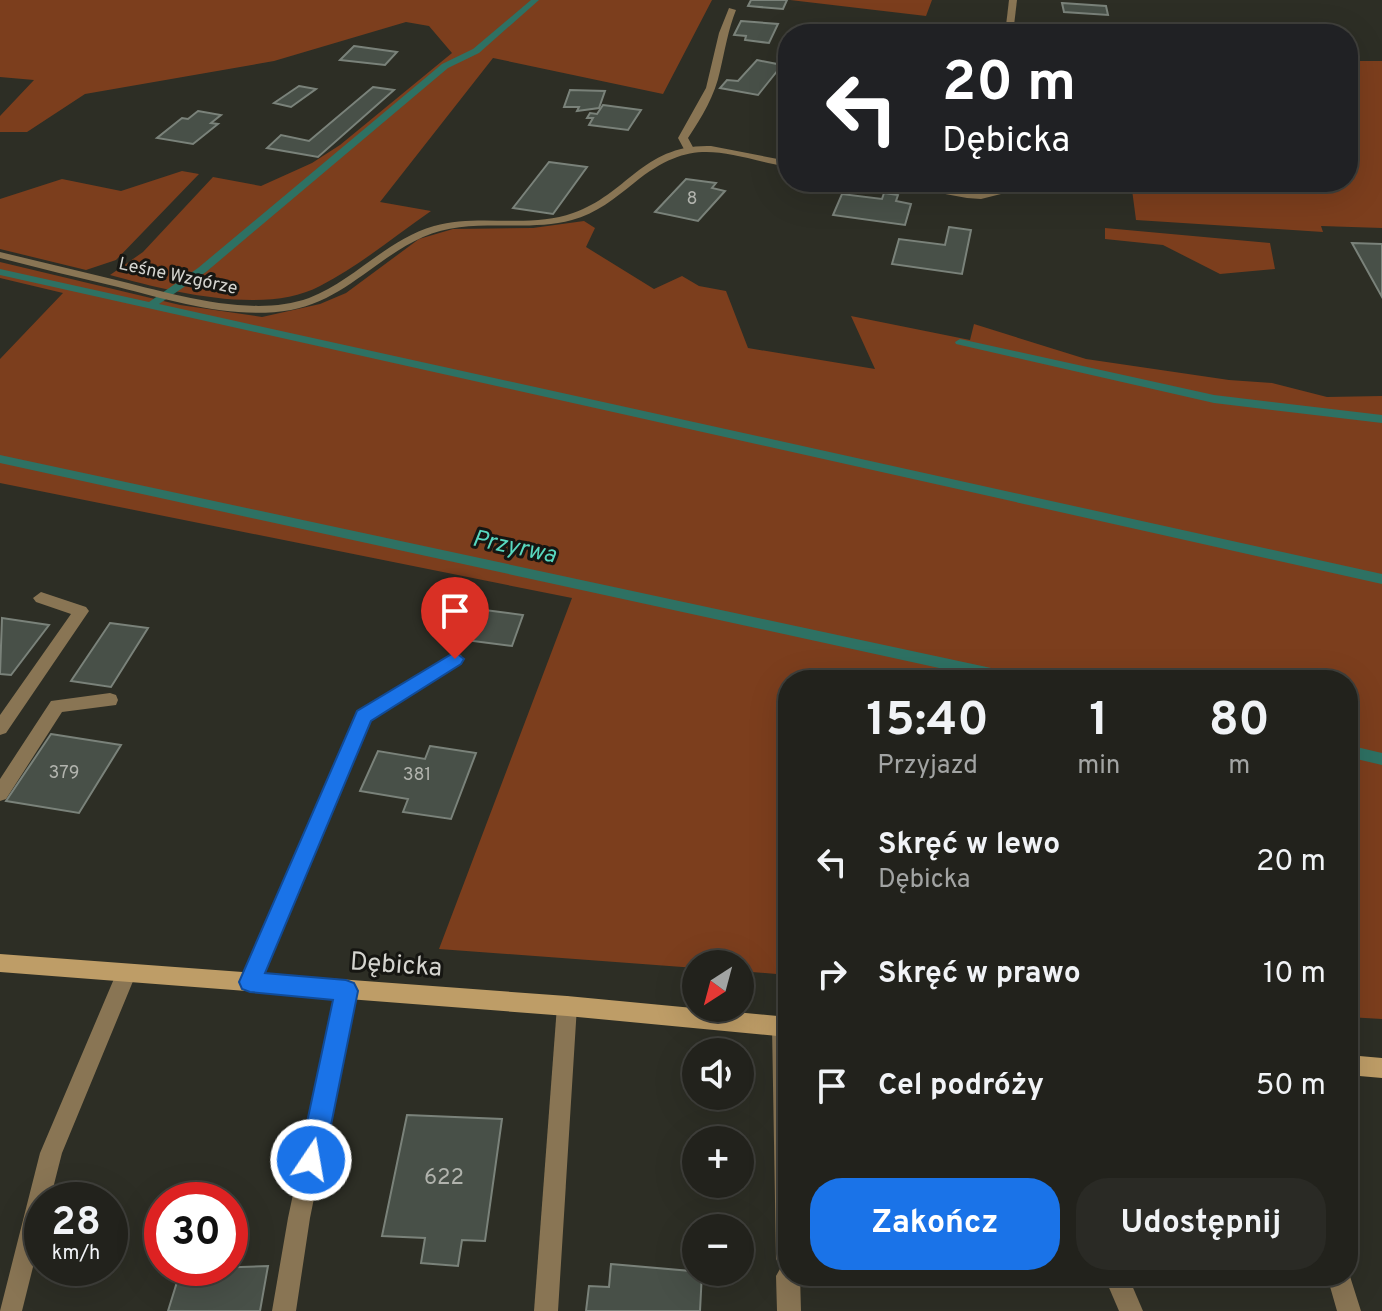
<!DOCTYPE html>
<html lang="pl">
<meta charset="utf-8">
<style>
body{margin:0;font-family:Overpass,sans-serif;background:#2a2a25;color:#f1f3f6;height:100vh;display:flex;flex-direction:column;font-size:30px;white-space:nowrap}
*{box-sizing:border-box;margin:0}
p{font-size:26px;color:#a2a4a3}
.icon{flex:none;width:44px;height:44px;fill:none;stroke:currentColor;stroke-width:2;stroke-linecap:round;stroke-linejoin:round}
.map{position:relative;flex:1;overflow:hidden}
.panel{position:absolute;left:778px;top:670px;width:580px;height:616px;display:flex;flex-direction:column;background:#22221c;border-radius:32px;box-shadow:0 8px 32px #0002,0 0 0 2px #3f3f3b}
.panel>*{flex:none}
.guide{position:absolute;left:778px;top:24px;width:580px;height:168px;border-radius:32px;box-shadow:0 8px 32px #0002,0 0 0 2px #3f3f3b;background:#202124;color:#fff;overflow:hidden}
.needle{width:52px;rotate:216deg}
.buttons{position:absolute;left:682px;top:950px;display:grid;gap:16px}
.buttons a{display:grid;place-items:center;width:72px;height:72px;border-radius:50%;background:#22221c;box-shadow:0 8px 32px #0002,0 0 0 2px #3f3f3b;font-size:40px}
.speed{position:absolute;left:24px;top:1182px;display:flex;gap:16px;font-size:40px;font-weight:700;text-align:center}
.speed>*{display:grid;place-content:center;width:104px;height:104px;border-radius:50%;background:#22221c;box-shadow:0 8px 32px #0002,0 0 0 2px #3f3f3b;line-height:1}
.speed small{font-size:20px;font-weight:400}
.speed .limit{border:12px solid #d22;background:#fff;color:#111}
.pin{position:absolute;display:grid;place-items:center;width:68px;height:68px;color:#fff;margin:-82px -34px;border-radius:50% 50% 50% 0;rotate:-45deg;box-shadow:0 0 8px #0007}
.pin .icon{rotate:45deg}
.me{position:absolute;width:88px;margin:-44px;rotate:12deg;stroke-linejoin:round;filter:drop-shadow(0 0 6px #0008)}
.turn{display:flex;align-items:center;gap:28px;height:168px;padding:0 32px;font-size:36px}
.turn .icon{width:104px;height:104px;stroke-width:2.5}
.turn b{display:block;font-size:56px;line-height:68px}
.eta{display:flex;justify-content:space-evenly;align-items:center;height:136px;text-align:center}
.eta b{font-size:48px;font-weight:700;line-height:56px}
.primary-button{display:flex;gap:16px;margin-top:auto;padding:16px 32px}
.primary-button a{flex:1;height:92px;border-radius:32px;background:#1a73e8;color:#fff;font-size:32px;font-weight:700;line-height:92px;text-align:center}
.primary-button a+a{background:#2a2a25;color:#f1f3f6}
ul{padding:0;list-style:none}
li{display:flex;align-items:center;gap:24px;height:112px;padding:0 32px}
li div{flex:1}
li b{display:block;font-size:30px}
li em{font-style:normal}
.map>svg:first-child{display:block}
</style>
<div class="map">
<svg width="1382" height="1311" viewBox="0 0 1382 1311">
<rect width="100%" height="100%" fill="#2d2e25"/>
<g fill="#7c3e1d">
<path d="M0 0H712L663 94 493 58 380 202 431 211C395 236 359 266 320 286 264 316 168 291 110 275L143 252 213 177 261 186 312 163 340 145 452 53 429 26 406 22 274 61 85 94 27 132H0V116L34 80 0 77Z"/>
<polygon points="790,0 932,0 926,16"/>
<polygon points="1348,61 1382,61 1382,228 1321,226 1323,232 1136,220 1131,182 1348,182"/>
<polygon points="182,171 199,174 116,260 86,270 0,249 0,199 62,179 121,191"/>
<polygon points="584,221 595,228 586,247 654,289 682,276 699,286 726,291 748,348 875,369 851,316 970,340 974,324 1086,359 1229,380 1272,383 1327,397 1382,396 1382,1019 1348,1017 1348,680 788,680 788,975 740,971 740,964 696,964 696,968 439,949 572,598 0,483 0,359 63,293 0,278 0,262 180,305 262,317 320,304 346,293 419,239 453,229 533,228"/>
<polygon points="1105,228 1270,243 1275,269 1220,274 1163,245 1105,239"/>
</g>
<g fill="none" stroke-linecap="round" stroke-linejoin="round">
<g fill="#2e7163" fill-rule="evenodd">
<polygon points="531,0 539,0 479,53 448,68 206,272 159,304 1382,574 1382,584 0,275 0,269 149,302 198,268 442,64 473,49"/>
<polygon points="960,339 1214,395 1382,415 1382,423 1214,403 956,344 955,342"/>
<polygon points="0,455 1019,674 1024,676 1026,680 994,680 0,463"/>
<polygon points="1348,745 1382,753 1382,765 1348,757"/>
</g>
</g>
<g fill="#485048" stroke="#7a827a" stroke-width="2">
<polygon points="751,0 787,0 783,9 748,6"/>
<polygon points="1062,3 1106,6 1108,15 1064,12"/>
<polygon points="741,21 778,24 769,43 745,40 746,36 734,35"/>
<polygon points="1022,25 1092,32 1092,34 1021,34"/>
<polygon points="354,46 397,52 385,65 340,60"/>
<polygon points="757,60 782,65 758,95 720,88 727,80 738,81"/>
<polygon points="299,86 316,89 291,107 274,103"/>
<polygon points="373,87 394,90 318,157 267,148 281,135 309,141"/>
<polygon points="570,90 605,91 599,108 577,111 579,107 564,107"/>
<polygon points="603,105 641,110 628,130 589,125 593,118 587,118 590,113 597,114"/>
<polygon points="198,111 221,115 211,123 218,124 193,144 157,138 182,118 188,119"/>
<polygon points="549,162 587,167 553,214 513,208"/>
<polygon points="686,179 716,183 712,188 725,191 698,221 655,212"/>
<polygon points="884,193 898,195 896,201 911,204 905,225 833,215 842,194 882,199"/>
<polygon points="949,227 971,230 962,274 892,264 899,239 945,245"/>
<polygon points="1352,243 1382,244 1382,297"/>
<polygon points="446,605 523,615 512,646 434,636"/>
<polygon points="2,618 49,625 11,675 0,674"/>
<polygon points="110,623 148,628 111,687 71,681"/>
<polygon points="51,734 121,745 79,813 6,801"/>
<polygon points="430,746 476,753 451,819 403,812 408,799 360,791 378,751 425,759"/>
<polygon points="407,1115 502,1119 485,1241 462,1240 458,1266 421,1263 425,1238 382,1236"/>
<polygon points="611,1264 702,1272 700,1311 586,1311 589,1286 609,1287"/>
<polygon points="268,1266 260,1311 168,1311 181,1269"/>
</g>
<g fill="none" stroke-linecap="round" stroke-linejoin="round">
<g fill="#897554" fill-rule="evenodd">
<path d="M729 8 736 10C728 30 725 50 720 71 715 95 702 117 688 138L694 149 685 151 678 138 706 88 719 33Z"/>
<polygon points="41,592 86,607 89,611 6,733 0,735 0,715 71,614 36,602 33,598"/>
<polygon points="455,653 461,655 463,659 461,663 371,720 257,989 250,991 243,989 240,982 358,711"/>
<polygon points="110,693 116,695 118,700 116,705 62,712 6,799 0,801 0,779 51,701"/>
<polygon points="126,965 133,967 136,974 62,1153 50,1200 42,1200 42,1231 22,1311 0,1311 40,1153 119,967"/>
<polygon points="567,996 574,999 577,1006 558,1311 534,1311 557,1006 560,999"/>
<polygon points="782,1017 788,1020 788,1276 800,1276 801,1311 777,1311 776,1276 781,1267 776,1259 772,1027 775,1020"/>
<polygon points="1348,1270 1361,1311 1337,1311 1327,1276 1348,1276"/>
<polygon points="1104,1276 1128,1276 1143,1311 1119,1311"/>
</g>
<g fill="#897554" fill-rule="evenodd">
<polygon points="1009,0 1017,0 1013,34 1005,34"/>
<path d="M711 146 788 161V167C720 154 694 135 634 183 615 198 596 214 572 220 524 233 470 216 423 237 376 258 344 300 291 310 233 320 173 301 118 287 79 278 39 268 0 258V252C37 261 75 270 112 279 170 293 251 319 309 298 355 280 386 240 434 226 479 213 529 229 573 213 628 194 643 144 711 146Z"/>
<path d="M891 182C926 182 962 197 997 189L1001 182H1011L1005 193 981 199 967 198 896 185Z"/>
<polygon points="346,982 353,984 356,991 310,1218 296,1311 272,1311 288,1218 336,991 339,984"/>
</g>
<g fill="#be9d67" fill-rule="evenodd">
<polygon points="0,954 567,996 788,1017 788,1037 567,1016 0,972"/>
<polygon points="1348,1055 1382,1058 1382,1078 1348,1075"/>
</g>
</g>
<polygon fill="#1a73e8" stroke="#114b97" stroke-width="2" points="455,652 464,659 461,664 371,721 265,973 346,980 354,983 358,991 324,1160 320,1169 311,1172 302,1169 299,1160 333,1000 250,992 242,989 239,982 357,711"/>
<g text-anchor="middle" dominant-baseline="central" stroke-width="6" stroke-linejoin="round" paint-order="stroke">
<g font-size="18" fill="#b1b3ad">
<text x="692" y="199">8</text>
<text x="64" y="773">379</text>
<text x="417" y="775">381</text>
</g>
<g font-size="18" fill="#d4d4cf" stroke="#161612">
<text transform="translate(178 277) rotate(12)">Leśne Wzgórze</text>
</g>
<g font-size="22" fill="#b1b3ad">
<text x="444" y="1178">622</text>
</g>
<g font-size="24" font-style="italic" fill="#58d8bf" stroke="#161612">
<text transform="translate(514 548) rotate(12)">Przyrwa</text>
</g>
<g font-size="26" fill="#d4d4cf" stroke="#161612">
<text transform="translate(396 966) rotate(4)">Dębicka</text>
</g>
</g>
</svg>
<div class="buttons">
<a><svg class="needle" viewBox="-14 -14 28 28"><path d="M0-13l5 13h-10z" fill="#e53935"/><path d="M0 13l5-13h-10z" fill="#a2a4a3"/></svg></a>
<a><svg class="icon" aria-label="sound" viewBox="0 0 24 24"><path d="M4 9h4l5-4v14l-5-4H4zM17 9q2 3 0 6"/></svg></a>
<a>+</a>
<a>−</a>
</div>
<div class="speed"><div>28<small>km/h</small></div><div class="limit">30</div></div>
<div class="pin" style="left:455px;top:659px;background:#d93025"><svg class="icon" aria-label="arrive" viewBox="0 0 24 24"><path d="M6 21V4h12l-3 4 3 4H6"/></svg></div>
<svg class="me" style="left:311px;top:1160px" viewBox="-20 -20 40 40"><circle r="17" fill="#1a73e8" stroke="#fff" stroke-width="3"/><path d="M0-11L8 9 0 5-8 9z" fill="#fff"/></svg>
<div class="guide">
<div class="turn"><svg class="icon" aria-label="left" viewBox="0 0 24 24"><path d="M17 20v-9H6M10 6l-5 5 5 5"/></svg><div><b>20 m</b>Dębicka</div></div>
</div>
<section class="panel">
<div class="eta">
<div><b>15:40</b><p>Przyjazd</p></div>
<div><b>1</b><p>min</p></div>
<div><b>80</b><p>m</p></div>
</div>
<ul>
<li><svg class="icon" aria-label="left" viewBox="0 0 24 24"><path d="M17 20v-9H6M10 6l-5 5 5 5"/></svg><div><b>Skręć w lewo</b><p>Dębicka</p></div><em>20 m</em></li>
<li><svg class="icon" aria-label="right" viewBox="0 0 24 24"><path d="M7 20v-9h11M14 6l5 5-5 5"/></svg><div><b>Skręć w prawo</b></div><em>10 m</em></li>
<li><svg class="icon" aria-label="arrive" viewBox="0 0 24 24"><path d="M6 21V4h12l-3 4 3 4H6"/></svg><div><b>Cel podróży</b></div><em>50 m</em></li>
</ul>
<div class="primary-button"><a>Zakończ</a><a>Udostępnij</a></div>
</section>
</div>
